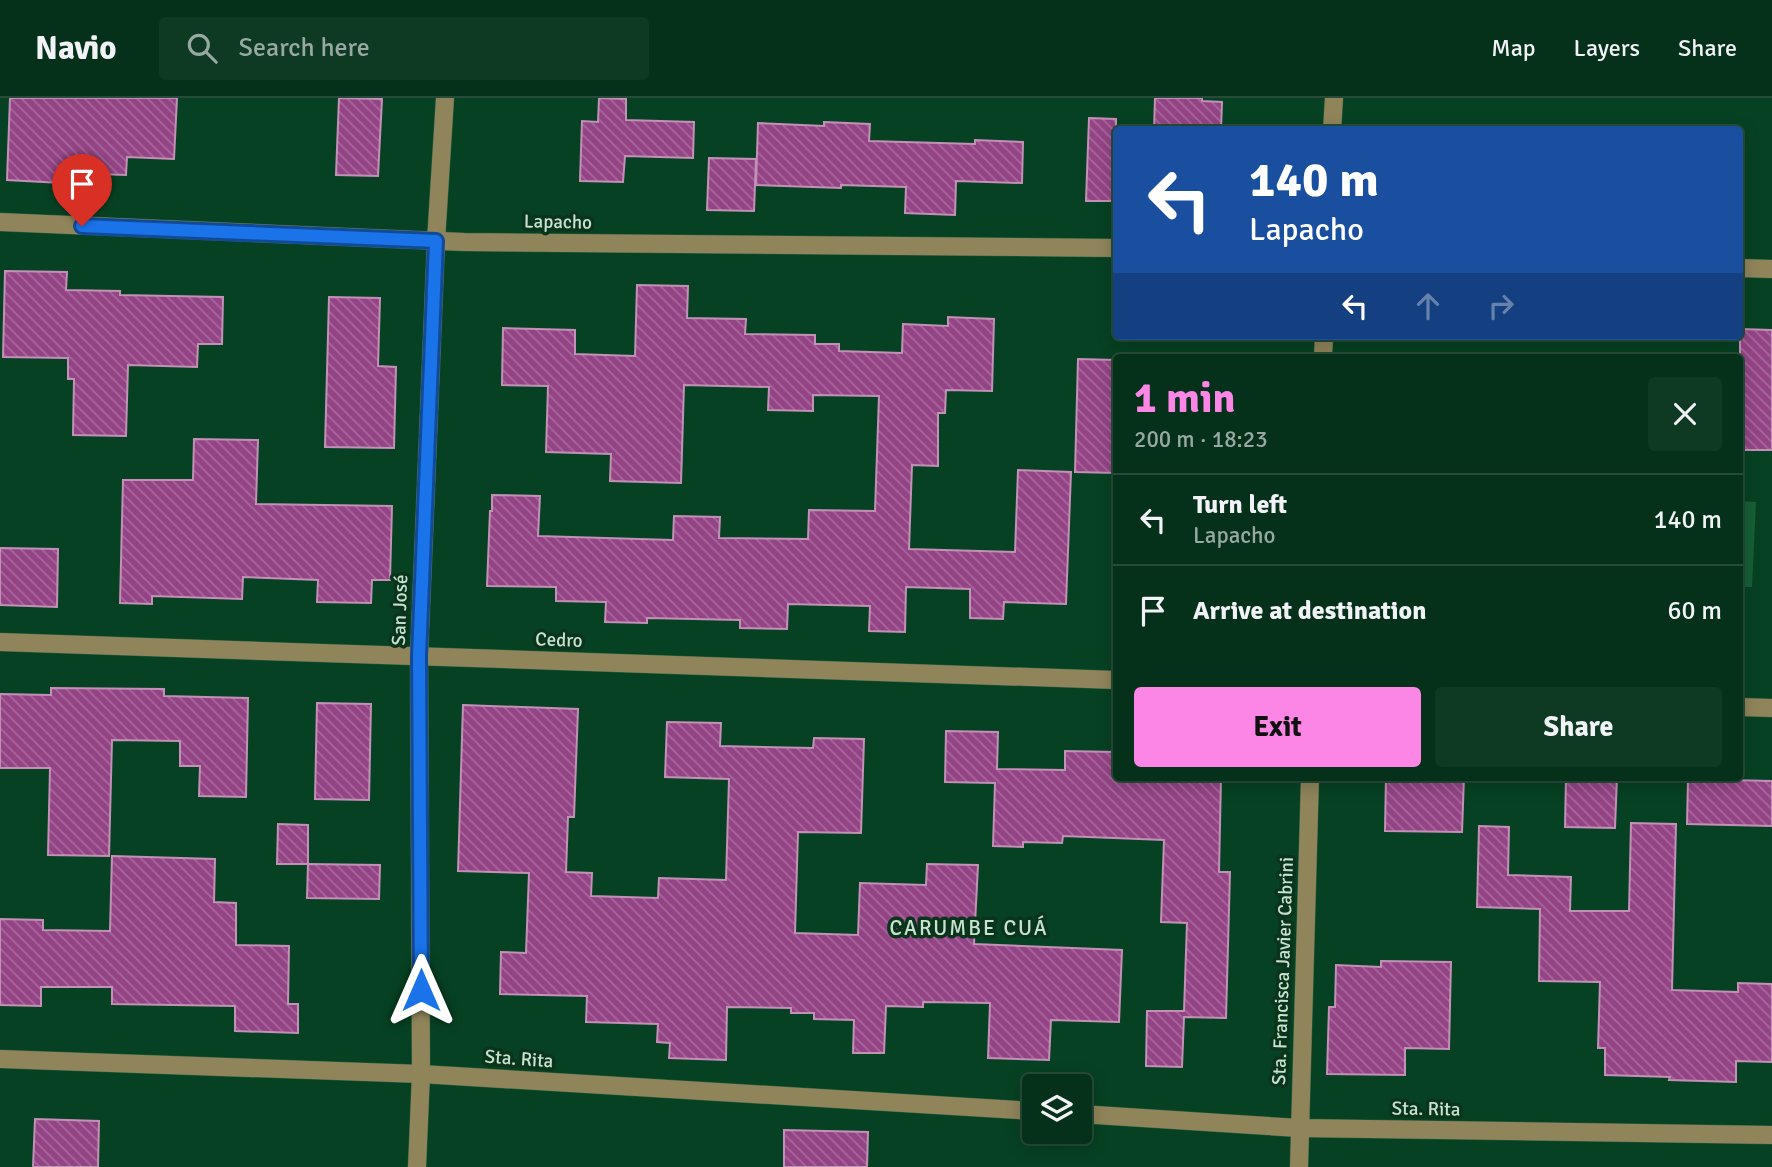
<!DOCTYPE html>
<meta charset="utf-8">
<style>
body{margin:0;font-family:Signika,sans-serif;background:#0e3923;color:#f1f3f6;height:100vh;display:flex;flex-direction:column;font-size:26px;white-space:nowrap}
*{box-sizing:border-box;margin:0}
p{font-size:23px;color:#97a9a2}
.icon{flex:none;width:38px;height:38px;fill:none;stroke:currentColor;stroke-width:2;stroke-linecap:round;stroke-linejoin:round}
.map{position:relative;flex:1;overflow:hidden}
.side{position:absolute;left:1113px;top:256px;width:630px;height:427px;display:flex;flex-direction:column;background:#05311a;border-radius:7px;box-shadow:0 4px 18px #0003,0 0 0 2px #264c39}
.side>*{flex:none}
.hud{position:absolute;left:1113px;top:28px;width:630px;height:214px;border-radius:7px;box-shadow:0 4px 18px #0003,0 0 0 2px #264c39;background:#1a4fa0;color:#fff;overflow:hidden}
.controls{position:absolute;left:1022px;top:976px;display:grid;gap:14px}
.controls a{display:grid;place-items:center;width:70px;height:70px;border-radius:7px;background:#05311a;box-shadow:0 4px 18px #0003,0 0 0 2px #264c39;font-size:35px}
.pin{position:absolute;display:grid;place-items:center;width:60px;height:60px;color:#fff;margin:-72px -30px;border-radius:50% 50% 50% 0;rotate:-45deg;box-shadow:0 0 7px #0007}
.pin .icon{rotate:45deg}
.me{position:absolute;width:77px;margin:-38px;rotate:0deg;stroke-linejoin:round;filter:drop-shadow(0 0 5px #0008)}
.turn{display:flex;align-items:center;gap:24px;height:147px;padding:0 21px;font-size:32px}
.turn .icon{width:91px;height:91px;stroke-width:2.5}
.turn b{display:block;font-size:49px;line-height:60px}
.lanes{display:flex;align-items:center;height:66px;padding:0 21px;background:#0003;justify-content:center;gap:35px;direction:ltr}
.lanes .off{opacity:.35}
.round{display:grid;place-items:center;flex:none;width:74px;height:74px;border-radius:7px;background:#0e3923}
.summary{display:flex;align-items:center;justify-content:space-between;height:119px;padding:0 21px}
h1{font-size:42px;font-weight:700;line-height:52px;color:#fb86e5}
.cta{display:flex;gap:14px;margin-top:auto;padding:14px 21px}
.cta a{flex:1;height:80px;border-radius:7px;background:#fb86e5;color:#111;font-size:28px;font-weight:700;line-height:80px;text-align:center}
.cta a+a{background:#0e3923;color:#f1f3f6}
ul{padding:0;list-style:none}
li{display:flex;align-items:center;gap:21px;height:91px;padding:0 21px;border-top:2px solid #264c39}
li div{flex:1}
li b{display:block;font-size:26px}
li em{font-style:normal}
header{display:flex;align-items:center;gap:42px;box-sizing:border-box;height:98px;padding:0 35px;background:#05311a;border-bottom:2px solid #264c39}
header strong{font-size:33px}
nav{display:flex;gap:38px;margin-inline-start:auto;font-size:24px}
.search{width:490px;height:63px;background:#0e3923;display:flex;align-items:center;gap:18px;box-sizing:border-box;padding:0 24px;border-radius:7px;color:#97a9a2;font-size:26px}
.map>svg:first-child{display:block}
</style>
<header>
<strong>Navio</strong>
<div class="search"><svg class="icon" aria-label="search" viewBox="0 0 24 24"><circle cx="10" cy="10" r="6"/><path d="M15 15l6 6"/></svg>Search here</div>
<nav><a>Map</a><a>Layers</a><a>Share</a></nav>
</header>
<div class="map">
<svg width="1772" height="1069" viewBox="0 0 1772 1069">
<defs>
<pattern id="building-back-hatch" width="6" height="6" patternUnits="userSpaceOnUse" patternTransform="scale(1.75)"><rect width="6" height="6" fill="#944485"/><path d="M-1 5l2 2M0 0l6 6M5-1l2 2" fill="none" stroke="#a6689b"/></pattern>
</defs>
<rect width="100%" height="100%" fill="#074123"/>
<polygon fill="#155f38" points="1740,403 1756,404 1752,489 1740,489"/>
<g fill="url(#building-back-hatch)" stroke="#c291b6" stroke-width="2">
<polygon points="10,0 177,0 174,61 127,59 126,77 98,76 98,87 7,82"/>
<polygon points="339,0 382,1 378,78 336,77"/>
<polygon points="599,0 626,1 626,22 694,24 693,60 625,58 623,84 580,83 582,23 598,24"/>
<polygon points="1155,0 1202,0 1202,3 1222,4 1221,32 1154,32"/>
<polygon points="1089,20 1116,21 1116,103 1086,103"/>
<polygon points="824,24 870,26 869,43 975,46 975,42 1023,44 1022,85 956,83 955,117 905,115 906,89 841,87 841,90 756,87 758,25 824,28"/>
<polygon points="709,60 756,61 754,113 707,112"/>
<polygon points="5,173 67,174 66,192 120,193 120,197 223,199 222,246 198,246 197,269 128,267 126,338 73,337 74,281 68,281 68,260 3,259"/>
<polygon points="637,187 688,188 687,220 746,221 745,236 815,237 815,246 839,246 839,253 902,255 903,226 948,228 948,219 994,221 992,293 946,292 945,315 938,315 938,368 912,367 909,451 1015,454 1018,372 1071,374 1066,506 1004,504 1003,521 970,520 970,491 906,489 905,534 869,533 870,508 788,506 787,531 740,530 740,522 647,520 647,525 605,524 606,504 556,503 556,489 487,488 490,413 492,413 492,397 540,398 538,438 673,442 674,418 720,419 719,440 808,441 809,412 875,413 879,298 813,297 813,313 768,312 769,289 684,287 681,385 610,383 611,356 546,354 548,288 502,287 503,230 575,232 575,256 635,258"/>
<polygon points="329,199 380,200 378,268 396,269 394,350 325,349"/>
<polygon points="1740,231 1772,232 1772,352 1740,352"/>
<polygon points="1078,261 1116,262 1116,375 1075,374"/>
<polygon points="194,341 258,342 256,406 392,408 390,482 372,482 371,505 317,504 318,482 243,479 242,501 152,498 152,506 120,505 123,382 193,382"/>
<polygon points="0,450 58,451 57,509 0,507"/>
<polygon points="51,590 164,591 164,598 248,600 246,699 199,698 200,668 180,668 180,643 112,642 109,758 48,757 50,670 0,670 0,596 51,597"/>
<polygon points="317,605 371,606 369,702 315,701"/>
<polygon points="463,607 578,611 574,719 568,719 566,774 592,775 591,798 658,800 659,780 726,782 729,681 665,679 667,624 721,625 720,648 813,650 814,640 864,641 861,735 798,734 795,835 858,837 860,785 926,787 927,766 978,767 974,846 1122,852 1119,924 1051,922 1049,962 988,960 990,905 923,904 923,909 886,908 884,955 853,955 854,922 814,921 814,915 791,915 791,910 727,909 726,962 669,960 670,945 657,944 658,926 586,924 587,898 500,896 501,854 526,855 529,775 458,773"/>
<polygon points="946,633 998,634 997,671 1065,672 1065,653 1116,654 1116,679 1221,679 1219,774 1230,774 1226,920 1184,919 1182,969 1146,968 1147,913 1184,913 1187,825 1161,824 1164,742 1063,738 1062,745 1023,744 1023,749 993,748 995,685 945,684"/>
<polygon points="1386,679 1464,679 1462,734 1385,733"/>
<polygon points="1566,679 1617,679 1615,730 1565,729"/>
<polygon points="1688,681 1772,683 1772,728 1687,726"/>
<polygon points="1631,725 1676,726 1672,892 1738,894 1738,885 1772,886 1772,964 1736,963 1736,984 1669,982 1670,979 1605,977 1605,950 1598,950 1600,884 1539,883 1540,811 1477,809 1479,728 1509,729 1508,777 1571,779 1570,813 1629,813"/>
<polygon points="278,726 308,727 308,766 277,766"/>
<polygon points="112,758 215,761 214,804 236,805 236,847 289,848 288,906 298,906 298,935 235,933 235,908 112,906 112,889 41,889 41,908 0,907 0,821 43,822 43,832 110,833"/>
<polygon points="308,766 380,767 379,801 307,800"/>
<polygon points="1381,863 1451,864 1449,951 1405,950 1405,977 1327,976 1329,909 1335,909 1336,867 1381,869"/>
<polygon points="35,1021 99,1023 98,1069 33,1069"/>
<polygon points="784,1032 868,1034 867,1069 784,1069"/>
</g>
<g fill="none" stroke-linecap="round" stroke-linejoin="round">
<defs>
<g id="minor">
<polyline points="1332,32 1334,0"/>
<polyline points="0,124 464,144 1116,150"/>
<polyline points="1740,170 1772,171"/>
<polyline points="1323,259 1324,238"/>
<polyline points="0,544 1116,582"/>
<polyline points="1740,609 1772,610"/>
<polyline points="0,961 421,976 1034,1013"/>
<polyline points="1080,1016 1299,1030 1772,1037"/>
<polyline points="417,1069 421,976 419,558 436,143 445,0"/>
<polyline points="1299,1069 1310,679"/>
</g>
</defs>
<use href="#minor" stroke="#2a5e42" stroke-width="19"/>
<use href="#minor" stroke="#8f845a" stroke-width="18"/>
</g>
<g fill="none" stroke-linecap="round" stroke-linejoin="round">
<defs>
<polyline id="route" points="82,128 436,143 419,558 421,892"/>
</defs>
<use href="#route" stroke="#114b97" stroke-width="18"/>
<use href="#route" stroke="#1a73e8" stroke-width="12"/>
</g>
<g text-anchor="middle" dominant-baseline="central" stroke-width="7" stroke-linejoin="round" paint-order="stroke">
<g font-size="19" fill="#c8e3d0" stroke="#0b341d">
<text transform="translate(558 124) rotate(1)">Lapacho</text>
<text transform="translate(400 512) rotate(-88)">San José</text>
<text transform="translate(559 542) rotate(2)">Cedro</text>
<text transform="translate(1283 873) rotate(-88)">Sta. Francisca Javier Cabrini</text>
<text transform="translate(519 961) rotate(4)">Sta. Rita</text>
<text transform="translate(1426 1011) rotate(1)">Sta. Rita</text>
</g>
<g font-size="21" letter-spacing="2" fill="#c8e3d0" stroke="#0b341d">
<text x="969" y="830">CARUMBE CUÁ</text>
</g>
</g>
</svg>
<div class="controls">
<a><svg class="icon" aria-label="layers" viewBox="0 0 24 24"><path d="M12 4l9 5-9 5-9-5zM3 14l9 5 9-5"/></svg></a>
</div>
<div class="pin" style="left:82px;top:128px;background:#d93025"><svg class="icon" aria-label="arrive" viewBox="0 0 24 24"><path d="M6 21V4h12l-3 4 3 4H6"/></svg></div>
<svg class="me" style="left:421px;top:892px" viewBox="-20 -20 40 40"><path d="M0-17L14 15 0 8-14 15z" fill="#1a73e8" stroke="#fff" stroke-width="4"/></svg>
<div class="hud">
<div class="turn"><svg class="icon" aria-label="left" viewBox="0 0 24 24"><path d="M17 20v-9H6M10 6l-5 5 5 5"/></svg><div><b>140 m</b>Lapacho</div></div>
<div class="lanes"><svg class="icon" aria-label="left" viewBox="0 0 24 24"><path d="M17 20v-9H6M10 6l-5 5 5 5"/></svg><svg class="icon off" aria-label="ahead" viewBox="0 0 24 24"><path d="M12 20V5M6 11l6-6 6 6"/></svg><svg class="icon off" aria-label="right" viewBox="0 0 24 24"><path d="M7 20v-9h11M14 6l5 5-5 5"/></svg></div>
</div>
<section class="side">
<div class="summary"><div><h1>1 min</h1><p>200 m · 18:23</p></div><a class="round"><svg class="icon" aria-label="close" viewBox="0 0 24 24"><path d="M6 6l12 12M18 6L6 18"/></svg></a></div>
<ul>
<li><svg class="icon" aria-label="left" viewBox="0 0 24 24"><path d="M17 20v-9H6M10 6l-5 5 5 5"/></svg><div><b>Turn left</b><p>Lapacho</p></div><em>140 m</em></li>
<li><svg class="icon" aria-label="arrive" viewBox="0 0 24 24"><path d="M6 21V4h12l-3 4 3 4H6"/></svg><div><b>Arrive at destination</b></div><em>60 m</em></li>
</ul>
<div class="cta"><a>Exit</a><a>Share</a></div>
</section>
</div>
